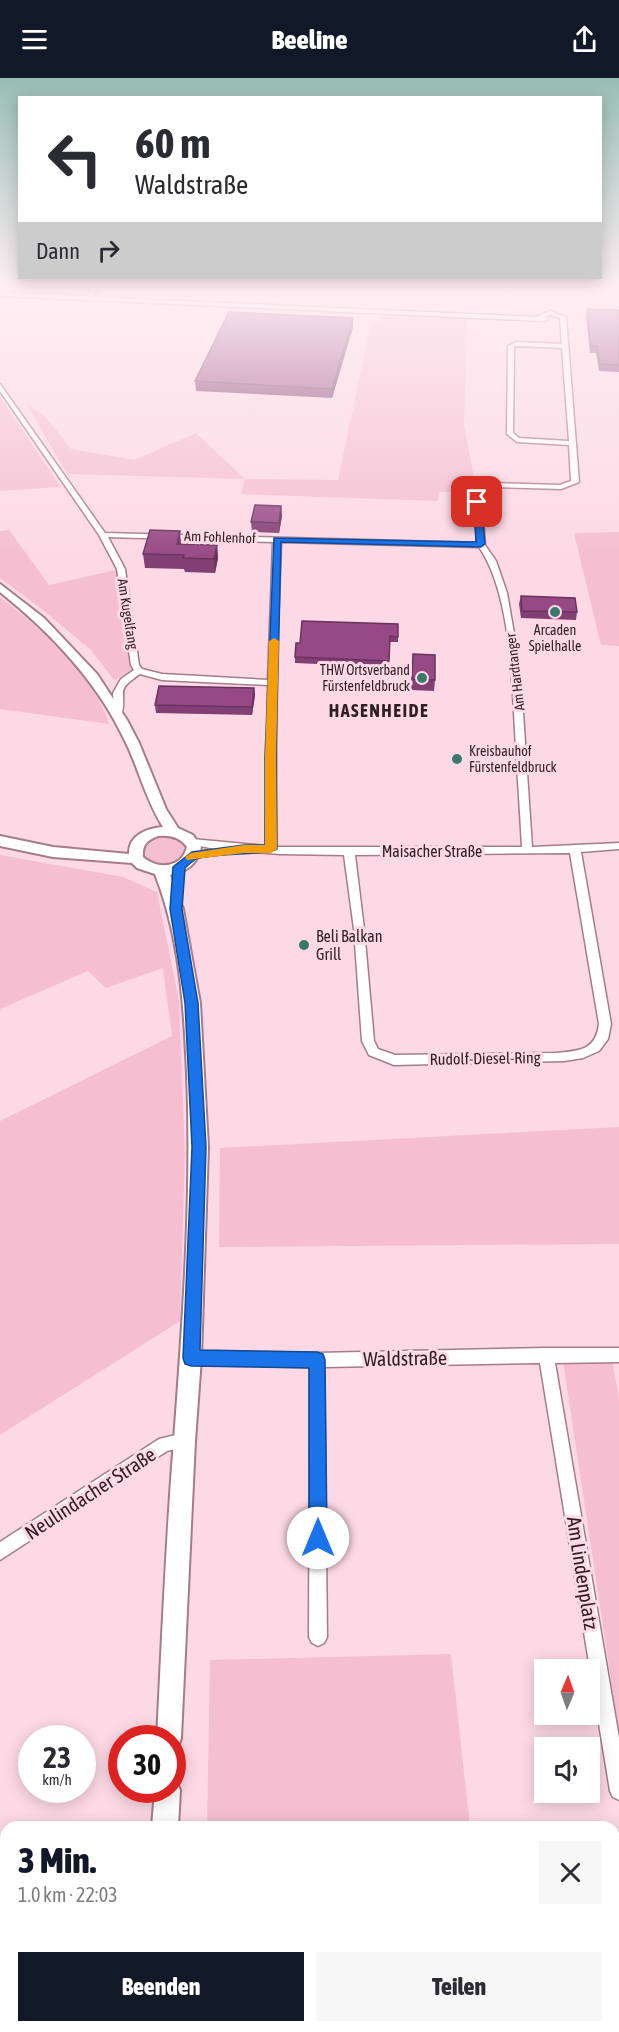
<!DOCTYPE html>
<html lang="de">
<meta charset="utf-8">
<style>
body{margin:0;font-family:"Asap Condensed",sans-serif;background:#f7f7f7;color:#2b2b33;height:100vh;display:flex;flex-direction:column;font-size:22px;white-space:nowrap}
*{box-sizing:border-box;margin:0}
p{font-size:20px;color:#7c7c81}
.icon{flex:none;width:33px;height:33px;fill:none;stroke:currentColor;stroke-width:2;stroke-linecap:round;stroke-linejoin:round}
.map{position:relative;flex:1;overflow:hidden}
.panel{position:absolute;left:0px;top:1743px;width:620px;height:212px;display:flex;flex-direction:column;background:#fff;border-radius:18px 18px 0 0;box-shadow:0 3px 15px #0003}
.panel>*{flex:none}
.banner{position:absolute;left:18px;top:18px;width:584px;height:183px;border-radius:0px;box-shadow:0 3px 15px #0003;background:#fff;color:#2b2b33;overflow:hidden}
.needle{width:39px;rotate:2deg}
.controls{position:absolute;left:534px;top:1581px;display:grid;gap:12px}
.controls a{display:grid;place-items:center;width:66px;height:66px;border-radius:0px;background:#fff;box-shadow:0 3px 15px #0003;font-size:30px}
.speed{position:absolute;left:18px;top:1647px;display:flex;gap:12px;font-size:30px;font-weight:700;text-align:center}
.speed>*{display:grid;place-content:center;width:78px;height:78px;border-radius:50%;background:#fff;box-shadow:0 3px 15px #0003;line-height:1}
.speed small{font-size:15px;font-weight:400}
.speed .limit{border:9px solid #d22;background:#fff;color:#111}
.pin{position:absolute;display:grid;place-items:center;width:51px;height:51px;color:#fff;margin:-26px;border-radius:12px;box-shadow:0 3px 9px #0006}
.me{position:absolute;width:66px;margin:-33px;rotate:0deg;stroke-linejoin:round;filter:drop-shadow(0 0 4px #0008)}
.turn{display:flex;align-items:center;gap:21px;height:126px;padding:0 18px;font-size:27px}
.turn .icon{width:78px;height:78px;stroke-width:2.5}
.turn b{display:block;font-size:42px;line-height:51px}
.then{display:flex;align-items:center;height:57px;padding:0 18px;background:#0003;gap:12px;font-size:22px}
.round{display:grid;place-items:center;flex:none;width:63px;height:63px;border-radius:0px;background:#f7f7f7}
.overview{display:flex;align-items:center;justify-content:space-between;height:102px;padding:0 18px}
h1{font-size:36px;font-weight:800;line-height:45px;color:#111827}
.cta{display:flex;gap:12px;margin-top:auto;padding:12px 18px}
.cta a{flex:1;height:69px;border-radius:0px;background:#111827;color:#fff;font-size:24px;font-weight:800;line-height:69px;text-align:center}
.cta a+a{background:#f7f7f7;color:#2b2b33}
header{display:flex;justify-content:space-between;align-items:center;height:78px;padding:0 18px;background:#111827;color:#fff;font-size:27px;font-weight:800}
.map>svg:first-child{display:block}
</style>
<header><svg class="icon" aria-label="menu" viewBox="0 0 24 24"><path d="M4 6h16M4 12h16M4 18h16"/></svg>Beeline<svg class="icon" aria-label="share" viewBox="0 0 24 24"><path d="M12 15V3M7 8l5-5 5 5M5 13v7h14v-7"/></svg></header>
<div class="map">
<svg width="619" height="1954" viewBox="0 0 619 1954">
<rect width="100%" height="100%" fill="#fdd9e5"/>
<g fill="#f5bed1">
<polygon points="0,207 94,207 87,216 81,218 0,214"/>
<polygon points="384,237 467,240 464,346 474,400 468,414 439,414 438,423 241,416 245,401 67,396 26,325 46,339 71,371 134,382 196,355 245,401 338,402 370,250"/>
<polygon points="0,319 61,409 0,413"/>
<polygon points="9,452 49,507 116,492 134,591 114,602 91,572 43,532 0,500 0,453"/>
<polygon points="619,454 619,568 601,567 574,455"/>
<path d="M0 519C40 550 94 597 109 646L0 631Z"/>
<path d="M166 756 179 760 186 768C186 790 154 792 142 777 143 762 152 758 166 756Z"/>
<polygon points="0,777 123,799 157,814 179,923 185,1075 180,1243 0,1357 0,1043 172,958 163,890 106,910 88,893 0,931"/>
<polygon points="619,1049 619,1166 219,1169 220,1070"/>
<polygon points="612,1282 619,1319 619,1654 563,1283"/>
<polygon points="451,1576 470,1749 207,1749 210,1582"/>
</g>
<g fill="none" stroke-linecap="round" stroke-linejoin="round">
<defs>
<g id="street">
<path d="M94 207H100L93 219 536 239 550 233 566 239 579 404 561 411 489 409 481 414 485 467 496 483 507 515 520 590 532 769 619 765V771L581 774 611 946 608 961 599 973 583 980 564 983 394 987 369 977 362 963 354 851 344 777 280 776 230 772 229 775 225 776 188 780 187 778 188 776 216 771 188 766V762L192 761 266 768 268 607 162 602 140 596C114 614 127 611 122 635L117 638 114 637 113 615 121 601 134 592 131 587 117 491 99 457 0 313V306L105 455 477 465 473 414 477 409 488 405 560 407 571 403 569 367 517 364 507 356 508 268 517 264 562 266 560 240 550 237 545 239 548 241 545 243 0 218V214L87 218ZM517 268 562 270 569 363 519 360 513 355 514 269ZM108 459 273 464 268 602 162 596 142 591 139 587 125 491ZM281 464 479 469C510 514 512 599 515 653 517 692 520 730 522 769H276V605ZM570 775 599 946C596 973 578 973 555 975L395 977 378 971 374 963 364 851 355 777Z"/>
<polygon points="546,1270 619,1270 619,1284 555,1285 619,1660 619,1722 613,1719 610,1713 540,1285 324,1289 327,1559 324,1565 318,1568 312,1565 309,1559 310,1289 191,1287 186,1285 184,1280 186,1275 191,1273 317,1275"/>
<polygon points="184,1355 189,1358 192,1363 189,1368 167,1373 0,1482 0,1464 159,1361"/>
<rect x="614" y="1763" width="5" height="18"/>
<rect x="313" y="1948" width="20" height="6"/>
</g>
<g id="secondary">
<path d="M0 506 44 540 97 596 127 642 139 665 166 731 178 750 193 757 201 769C197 787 187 793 170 797L183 831 200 925 208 1069 201 1280 195 1363 181 1660 178 1669 172 1671V1660H157C162 1561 166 1461 174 1362 183 1240 192 1118 187 996 184 927 180 860 155 796L137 790 132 785 53 779 0 768V758L53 769 129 776C128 757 148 750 163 749 145 720 140 694 126 665 98 604 52 556 0 514ZM158 758C170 757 180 759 187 769 182 790 158 792 143 779 142 767 147 762 158 758Z"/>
<polygon points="172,1702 176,1703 180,1712 178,1749 152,1749 155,1712 172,1712"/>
<rect x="141" y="1948" width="28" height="6"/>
</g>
</defs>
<use href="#street" stroke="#a47c8a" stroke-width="3"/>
<use href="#secondary" stroke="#a47c8a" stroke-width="4"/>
<use href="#street" fill="#fff" fill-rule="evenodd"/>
<use href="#secondary" fill="#fff" fill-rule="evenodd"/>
</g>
<g fill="#823f73">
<polygon points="587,231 619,232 619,294 599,293 596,275 590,275 586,238"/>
<polygon points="353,249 332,320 196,313 195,303"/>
<polygon points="281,428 282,438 279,455 252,454 251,444"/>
<polygon points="181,466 217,467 218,480 215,495 185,494 184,491 145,490 143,476"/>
<polygon points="521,518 577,534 576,542 521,540 519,526"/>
<polygon points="398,546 398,564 390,564 388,589 295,585 295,579 300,565"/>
<polygon points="413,576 435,602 434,613 411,612"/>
<polygon points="254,610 255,617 252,637 156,635 155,627"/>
</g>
<g fill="#6a335e">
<polygon points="353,240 353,249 332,320 332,311"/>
<polygon points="281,428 282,438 279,455 279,445"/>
<polygon points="180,453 181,467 177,466"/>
<polygon points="217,467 218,480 215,495 214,481"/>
<polygon points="254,610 255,617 252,637 252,629"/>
</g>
<g fill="#974986" stroke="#6a335e" stroke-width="1.5">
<polygon points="587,231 619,232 619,287 600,286 597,268 591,268"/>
<polygon points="229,234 353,240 332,311 195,303"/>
<polygon points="255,427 281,428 279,445 251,444"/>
<polygon points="150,452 180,453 177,466 217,467 214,481 183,480 184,477 143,476"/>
<polygon points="521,518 575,520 577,534 522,533"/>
<polygon points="302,543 398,546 398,559 390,558 389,583 295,579 296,565 300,565"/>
<polygon points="413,576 435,577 435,602 412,601"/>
<polygon points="159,608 254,610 252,629 155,627"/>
</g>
<linearGradient id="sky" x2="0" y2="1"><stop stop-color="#97beb4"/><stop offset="0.43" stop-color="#feeef3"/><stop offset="1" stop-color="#feeef3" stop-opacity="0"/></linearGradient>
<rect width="619" height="481" fill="url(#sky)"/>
<path fill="#1a73e8" stroke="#114b97" stroke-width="1.5" d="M474 423 481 424 485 466 481 469 281 464 276 678 277 771C271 777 212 775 196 781 193 783 188 787 185 790L182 831 198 925 206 1069 200 1272 317 1274 323 1276 325 1282 327 1460 325 1467 318 1469 311 1467 309 1460V1290L191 1288 185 1286 183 1280 192 1069 185 925 170 831 173 789 192 774 244 767H265V678L274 460 476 464Z"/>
<polygon fill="#f59e0b" points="274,560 279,563 276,678 277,771 271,775 244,775 187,782 185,779 191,775 244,767 265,767 265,678 269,563"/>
<g fill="#377a6b" stroke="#fdd9e5" stroke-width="2">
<circle cx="555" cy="534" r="6"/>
<circle cx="422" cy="600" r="6"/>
<circle cx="457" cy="681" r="6"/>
<circle cx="304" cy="867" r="6"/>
</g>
<g text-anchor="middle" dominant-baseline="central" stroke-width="6" stroke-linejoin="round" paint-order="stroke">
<g font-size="14" fill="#2f1f25" stroke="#fdd9e5">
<text transform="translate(220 459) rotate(2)">Am Fohlenhof</text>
<text transform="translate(128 536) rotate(81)">Am Kugelfang</text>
<text transform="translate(515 594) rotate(-97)">Am Hardtanger</text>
</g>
<g font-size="14" fill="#2f1f25" stroke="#fdd9e5">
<text x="555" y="552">Arcaden<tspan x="555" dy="16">Spielhalle</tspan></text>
<text x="410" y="592" text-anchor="end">THW Ortsverband<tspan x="410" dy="16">Fürstenfeldbruck</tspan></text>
<text x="469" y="673" text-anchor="start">Kreisbauhof<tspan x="469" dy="16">Fürstenfeldbruck</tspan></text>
</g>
<g font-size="16" fill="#2f1f25" stroke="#fdd9e5">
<text x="432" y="773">Maisacher Straße</text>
<text transform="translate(485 980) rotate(-1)">Rudolf-Diesel-Ring</text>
</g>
<g font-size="16" fill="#2f1f25" stroke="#fdd9e5" text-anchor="start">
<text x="316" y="858">Beli Balkan<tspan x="316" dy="18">Grill</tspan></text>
</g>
<g font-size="18" font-weight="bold" letter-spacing="1.5" fill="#2f1f25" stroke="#fdd9e5">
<text x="379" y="632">HASENHEIDE</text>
</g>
<g font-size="20" fill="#2f1f25" stroke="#fdd9e5">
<text transform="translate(405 1280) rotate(-1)">Waldstraße</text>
<text transform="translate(90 1415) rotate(-33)">Neulindacher Straße</text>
<text transform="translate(583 1495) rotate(81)">Am Lindenplatz</text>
</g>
</g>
</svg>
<div class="controls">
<a><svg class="needle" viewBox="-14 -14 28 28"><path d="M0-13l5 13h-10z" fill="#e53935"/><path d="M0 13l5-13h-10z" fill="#7c7c81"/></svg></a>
<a><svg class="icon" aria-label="sound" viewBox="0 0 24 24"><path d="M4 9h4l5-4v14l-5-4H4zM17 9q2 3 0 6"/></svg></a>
</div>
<div class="speed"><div>23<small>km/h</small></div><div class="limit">30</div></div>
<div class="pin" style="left:477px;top:424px;background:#d93025"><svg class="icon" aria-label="arrive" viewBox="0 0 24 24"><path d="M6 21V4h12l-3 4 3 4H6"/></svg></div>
<svg class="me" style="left:318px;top:1460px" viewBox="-20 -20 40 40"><circle r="19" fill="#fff"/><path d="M0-13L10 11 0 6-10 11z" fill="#1a73e8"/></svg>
<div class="banner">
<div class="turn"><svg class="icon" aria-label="left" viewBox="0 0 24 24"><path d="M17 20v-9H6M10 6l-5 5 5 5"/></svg><div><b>60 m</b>Waldstraße</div></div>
<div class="then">Dann<svg class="icon" aria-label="right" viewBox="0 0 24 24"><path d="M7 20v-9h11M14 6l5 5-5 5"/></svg></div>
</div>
<section class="panel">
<div class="overview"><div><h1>3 Min.</h1><p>1.0 km · 22:03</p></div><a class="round"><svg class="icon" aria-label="close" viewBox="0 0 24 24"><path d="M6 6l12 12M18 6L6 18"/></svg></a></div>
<div class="cta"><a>Beenden</a><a>Teilen</a></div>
</section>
</div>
